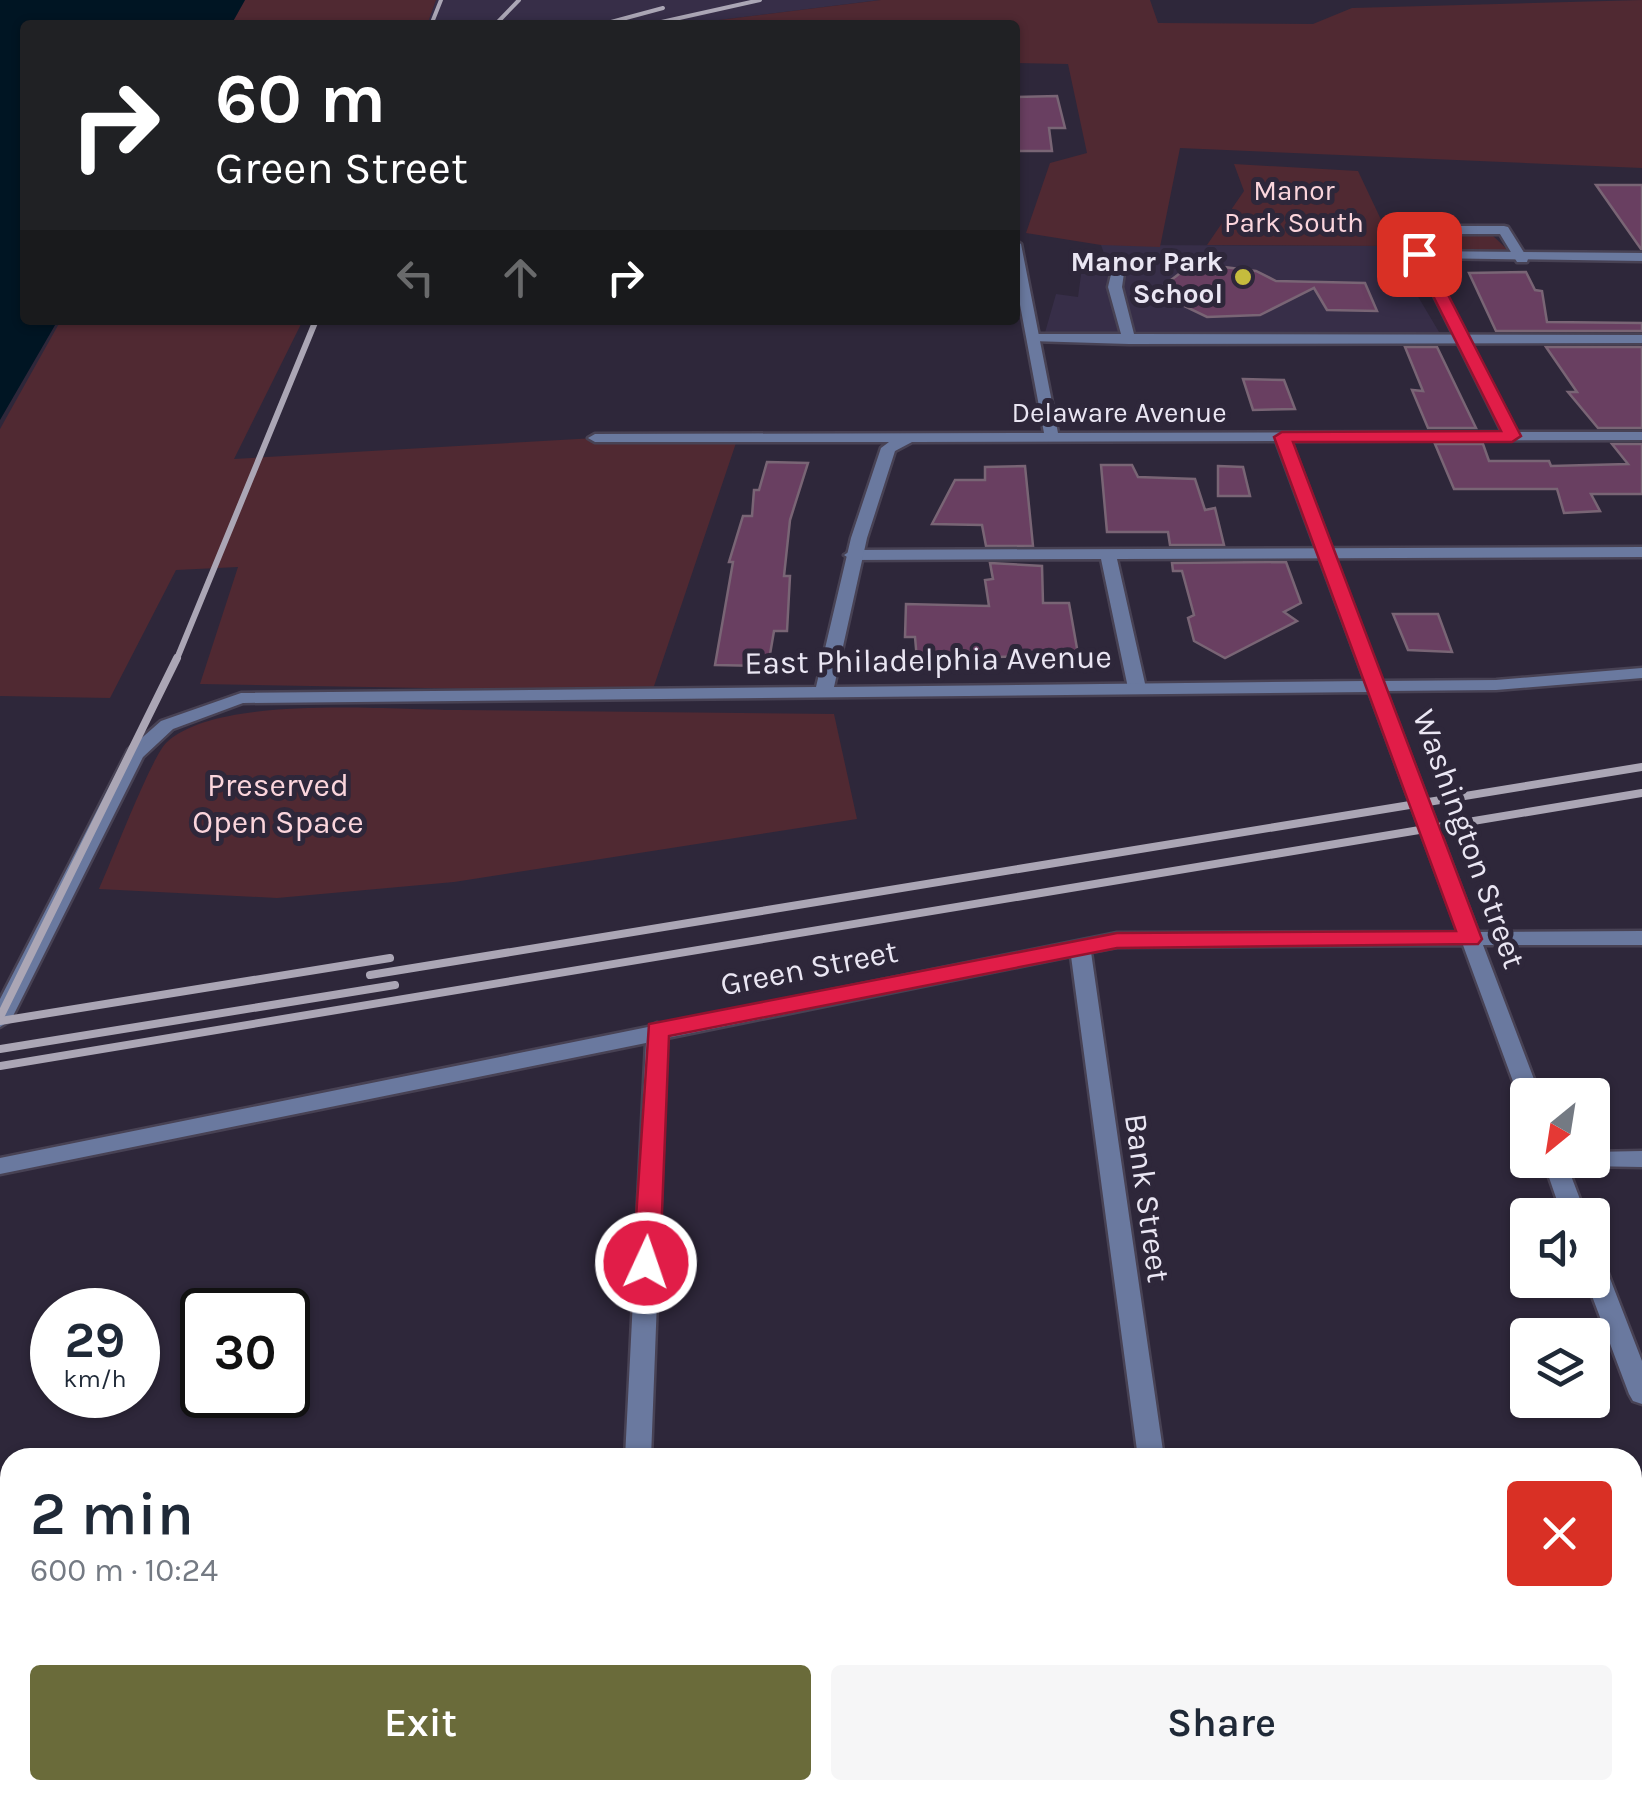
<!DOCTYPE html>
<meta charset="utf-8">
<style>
body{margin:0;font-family:Karla,sans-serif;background:#f6f6f7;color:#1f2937;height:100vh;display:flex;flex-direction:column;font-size:38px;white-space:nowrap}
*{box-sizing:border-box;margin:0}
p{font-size:32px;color:#747a83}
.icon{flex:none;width:55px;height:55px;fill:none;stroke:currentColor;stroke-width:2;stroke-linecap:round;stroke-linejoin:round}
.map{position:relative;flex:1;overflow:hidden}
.side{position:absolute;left:0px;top:1448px;width:1642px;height:352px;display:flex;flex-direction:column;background:#fff;border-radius:30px 30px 0 0;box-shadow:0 2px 8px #0004}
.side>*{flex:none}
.guide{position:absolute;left:20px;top:20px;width:1000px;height:305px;border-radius:10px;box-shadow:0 2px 8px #0004;background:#202124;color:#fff;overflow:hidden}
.needle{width:65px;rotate:210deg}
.tools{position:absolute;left:1510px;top:1078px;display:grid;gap:20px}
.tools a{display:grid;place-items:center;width:100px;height:100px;border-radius:10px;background:#fff;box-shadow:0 2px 8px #0004;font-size:50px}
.speed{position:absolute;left:30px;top:1288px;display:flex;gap:20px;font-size:50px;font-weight:700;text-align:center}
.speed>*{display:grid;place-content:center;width:130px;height:130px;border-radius:50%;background:#fff;box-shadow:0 2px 8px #0004;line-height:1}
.speed small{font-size:25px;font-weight:400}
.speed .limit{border:5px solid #111;border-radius:15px;background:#fff;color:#111}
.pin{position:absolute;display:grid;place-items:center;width:85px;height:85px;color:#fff;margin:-42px;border-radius:20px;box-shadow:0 5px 15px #0006}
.me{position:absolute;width:110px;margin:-55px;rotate:3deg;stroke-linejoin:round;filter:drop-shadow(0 0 8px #0008)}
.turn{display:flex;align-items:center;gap:35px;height:210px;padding:0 30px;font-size:45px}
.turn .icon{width:130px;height:130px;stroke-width:2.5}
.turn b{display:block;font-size:70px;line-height:85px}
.lanes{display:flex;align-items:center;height:95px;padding:0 30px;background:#0003;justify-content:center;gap:50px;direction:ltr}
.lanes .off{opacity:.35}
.round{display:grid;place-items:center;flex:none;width:105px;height:105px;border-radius:10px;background:#f6f6f7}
.summary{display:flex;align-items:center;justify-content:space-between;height:170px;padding:0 30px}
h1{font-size:60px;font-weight:600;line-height:75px}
.primary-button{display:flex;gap:20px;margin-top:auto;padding:20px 30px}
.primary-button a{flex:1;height:115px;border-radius:10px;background:#6a6b3a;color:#fff;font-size:40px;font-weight:600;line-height:115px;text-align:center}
.primary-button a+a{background:#f6f6f7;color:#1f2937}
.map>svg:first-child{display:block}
</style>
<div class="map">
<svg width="1642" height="1799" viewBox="0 0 1642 1799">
<rect width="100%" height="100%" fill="#2e273a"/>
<g fill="#372e48">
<polygon points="436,0 880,0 679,25 427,25"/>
<polygon points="1101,245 1388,246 1442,337 1044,336 1056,294 1078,297 1083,260 1106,259"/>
</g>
<g fill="#502932">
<polygon points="245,0 436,0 427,25 231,25"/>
<polygon points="881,0 1150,0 1158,23 1313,24 1352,8 1642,0 1642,168 1180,148 1160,247 1101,245 1026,233 1050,163 1087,153 1068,64 1015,63 1015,25 679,25"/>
<polygon points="1234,164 1358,171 1385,228 1492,235 1507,249 1495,254 1391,252 1387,246 1207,245 1244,191"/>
<polygon points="61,320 303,320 234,459 595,438 737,440 652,692 200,684 238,567 176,570 110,698 0,696 0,429"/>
<path d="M458 710 834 714 857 819 454 882 277 898 99 889C111 863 151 758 166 743 217 694 387 710 458 710Z"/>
</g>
<polygon fill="#001523" points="0,0 245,0 231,25 25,25 25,320 58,320 0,420"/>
<g fill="#693f61" stroke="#796575" stroke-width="2.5">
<polygon points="1057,96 1065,128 1049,128 1052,151 1015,151 1015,97"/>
<polygon points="1596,185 1642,185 1642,249 1641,249"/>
<polygon points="1216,266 1256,271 1276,281 1365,283 1377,311 1327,310 1314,288 1260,315 1207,317 1155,292 1183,271"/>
<polygon points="1526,272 1535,290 1542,291 1547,322 1642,323 1642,331 1496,331 1469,273"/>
<polygon points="1405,347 1437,347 1476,428 1428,428 1412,390 1423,391"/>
<polygon points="1546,347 1642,347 1642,428 1598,428 1568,392 1577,392"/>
<polygon points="1243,379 1284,380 1295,409 1253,410"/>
<polygon points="1435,444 1483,444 1489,461 1549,461 1551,466 1628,464 1612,444 1642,444 1642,494 1591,494 1600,511 1564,513 1557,489 1454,489"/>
<polygon points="767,462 808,463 790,520 784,576 790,576 787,631 774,631 768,666 715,665 733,562 729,562 743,516 752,516 754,490 759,490"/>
<polygon points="1101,465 1132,465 1138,477 1195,479 1205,510 1215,508 1224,545 1170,545 1168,532 1107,532"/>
<polygon points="1025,466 1033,546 986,546 982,525 932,524 955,480 985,480 985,467"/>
<polygon points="1218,466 1243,467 1250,496 1218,496"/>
<polygon points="1286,562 1301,603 1284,612 1297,621 1225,658 1194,641 1188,618 1194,615 1182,571 1173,571 1172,563"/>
<polygon points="990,563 1042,566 1043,603 1069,603 1078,654 917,660 915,637 905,637 906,604 989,606 985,580 993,579"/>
<polygon points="1393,614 1438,614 1452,652 1408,650"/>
</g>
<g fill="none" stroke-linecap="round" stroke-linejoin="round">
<defs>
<g id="lane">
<polygon points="1504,226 1508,227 1528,259 1527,262 1517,262 1500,234 1421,234 1416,236 1428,254 1422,258 1417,257 1403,235 1419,226"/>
<polygon points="1119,262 1125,266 1122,287 1134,334 1642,335 1642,343 1129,344 1031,341 1029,338 1036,334 1121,334 1108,287 1113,266"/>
<polygon points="1642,547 1642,557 1117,559 1146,688 1137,693 1128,688 1101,559 852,560 844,555 852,550"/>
<polygon points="1642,1151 1642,1167 1584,1166 1581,1160 1592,1160 1592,1152"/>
</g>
<g id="street">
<path d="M1015 240 1021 244 1058 433 1502 432 1413 254 1414 251 1642 253V261L1427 258 1517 432H1642V440L1291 441 1382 681 1496 680 1642 668V678L1496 690 1386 691 1478 932 1642 931V945H1483L1540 1095H1528V1102L1518 1095 1463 945 1117 947 1091 952 1164 1458H1138L1071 956 667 1038 651 1458H625L646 1043 0 1174V1158L648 1027 657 1023 663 1024 1117 933 1458 932 1369 692 243 703 173 729 143 757 11 1020 0 1027V999L128 750 161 721 241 693 816 687 851 538 881 448 889 442H595L588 438 595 434 1044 433 1015 278ZM1276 441 1365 681 834 687 867 538 895 451 912 442Z"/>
<polygon points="1543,1160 1565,1160 1586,1215 1562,1215"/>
<polygon points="1592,1254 1600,1256 1604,1263 1642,1361 1642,1404 1633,1401 1629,1394 1586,1280 1592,1280"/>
<rect x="1632" y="1700" width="10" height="28"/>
<rect x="0" y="1720" width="10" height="28"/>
</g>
</defs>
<use href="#lane" stroke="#484254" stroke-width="5"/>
<use href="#street" stroke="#484254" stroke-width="5"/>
<use href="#lane" fill="#6a799f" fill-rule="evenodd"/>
<use href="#street" fill="#6a799f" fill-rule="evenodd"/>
<g stroke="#aba6b5" stroke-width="4">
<polyline points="431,25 441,0"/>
<polyline points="495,25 519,0"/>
<polyline points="600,25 663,8"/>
<polyline points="648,25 760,0"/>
</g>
<polyline stroke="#aba6b5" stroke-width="6" points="176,661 316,320"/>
<g stroke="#aba6b5" stroke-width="8">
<polyline points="370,975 1642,767"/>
<polyline points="0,1017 177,658"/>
<polyline points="0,1021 390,958"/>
<polyline points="0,1049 395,985"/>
<polyline points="0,1066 1642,793"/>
</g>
</g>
<polygon fill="#e11d48" stroke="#92132f" stroke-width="2.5" points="1419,250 1427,254 1521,436 1512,442 1293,442 1482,939 1478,944 1117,948 669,1036 660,1263 646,1274 637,1271 633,1263 649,1024 1117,933 1456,931 1274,437 1282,432 1501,431 1412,254"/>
<circle fill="#c5bc3d" stroke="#2e273a" stroke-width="4" cx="1243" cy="277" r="10"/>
<g text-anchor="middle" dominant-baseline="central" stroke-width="10" stroke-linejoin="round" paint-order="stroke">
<g font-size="28" fill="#fbd5dc" stroke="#2e273a">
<text x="1294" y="190">Manor<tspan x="1294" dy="32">Park South</tspan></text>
</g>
<g font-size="28" font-weight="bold" fill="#eae6f3" stroke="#2e273a" text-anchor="end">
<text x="1223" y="261">Manor Park<tspan x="1223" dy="32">School</tspan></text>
</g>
<g font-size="28" fill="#eae6f3" stroke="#2e273a">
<text x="1119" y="412">Delaware Avenue</text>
</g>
<g font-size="32" fill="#eae6f3" stroke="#2e273a">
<text transform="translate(928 660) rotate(-1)">East Philadelphia Avenue</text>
<text transform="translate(1469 839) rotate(70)">Washington Street</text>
<text transform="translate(809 968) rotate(-11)">Green Street</text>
<text transform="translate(1147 1198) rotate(82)">Bank Street</text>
</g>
<g font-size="32" fill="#fbd5dc" stroke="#2e273a">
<text x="278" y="785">Preserved<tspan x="278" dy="37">Open Space</tspan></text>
</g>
</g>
</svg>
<div class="tools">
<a><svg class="needle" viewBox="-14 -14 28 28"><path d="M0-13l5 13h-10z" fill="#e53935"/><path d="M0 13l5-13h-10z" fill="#747a83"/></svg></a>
<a><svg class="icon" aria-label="sound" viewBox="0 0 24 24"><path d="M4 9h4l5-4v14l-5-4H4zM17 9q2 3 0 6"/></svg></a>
<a><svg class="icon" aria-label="layers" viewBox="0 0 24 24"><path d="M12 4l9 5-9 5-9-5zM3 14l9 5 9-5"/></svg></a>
</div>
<div class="speed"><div>29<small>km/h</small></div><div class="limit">30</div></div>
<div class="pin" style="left:1419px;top:254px;background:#d93025"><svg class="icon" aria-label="arrive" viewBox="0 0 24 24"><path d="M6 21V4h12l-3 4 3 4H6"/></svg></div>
<svg class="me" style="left:646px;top:1263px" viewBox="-20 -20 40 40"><circle r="17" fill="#e11d48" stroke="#fff" stroke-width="3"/><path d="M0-11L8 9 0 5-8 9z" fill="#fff"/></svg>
<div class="guide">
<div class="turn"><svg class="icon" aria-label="right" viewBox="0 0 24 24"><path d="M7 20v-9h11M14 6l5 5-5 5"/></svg><div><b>60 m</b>Green Street</div></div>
<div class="lanes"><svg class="icon off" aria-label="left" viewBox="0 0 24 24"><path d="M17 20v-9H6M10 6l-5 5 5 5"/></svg><svg class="icon off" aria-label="ahead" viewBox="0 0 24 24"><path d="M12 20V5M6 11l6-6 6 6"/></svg><svg class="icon" aria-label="right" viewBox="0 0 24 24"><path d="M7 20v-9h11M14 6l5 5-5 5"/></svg></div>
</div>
<section class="side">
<div class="summary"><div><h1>2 min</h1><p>600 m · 10:24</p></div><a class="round" style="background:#d93025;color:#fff"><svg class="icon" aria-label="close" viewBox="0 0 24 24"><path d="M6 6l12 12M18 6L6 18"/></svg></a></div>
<div class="primary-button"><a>Exit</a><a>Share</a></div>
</section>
</div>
